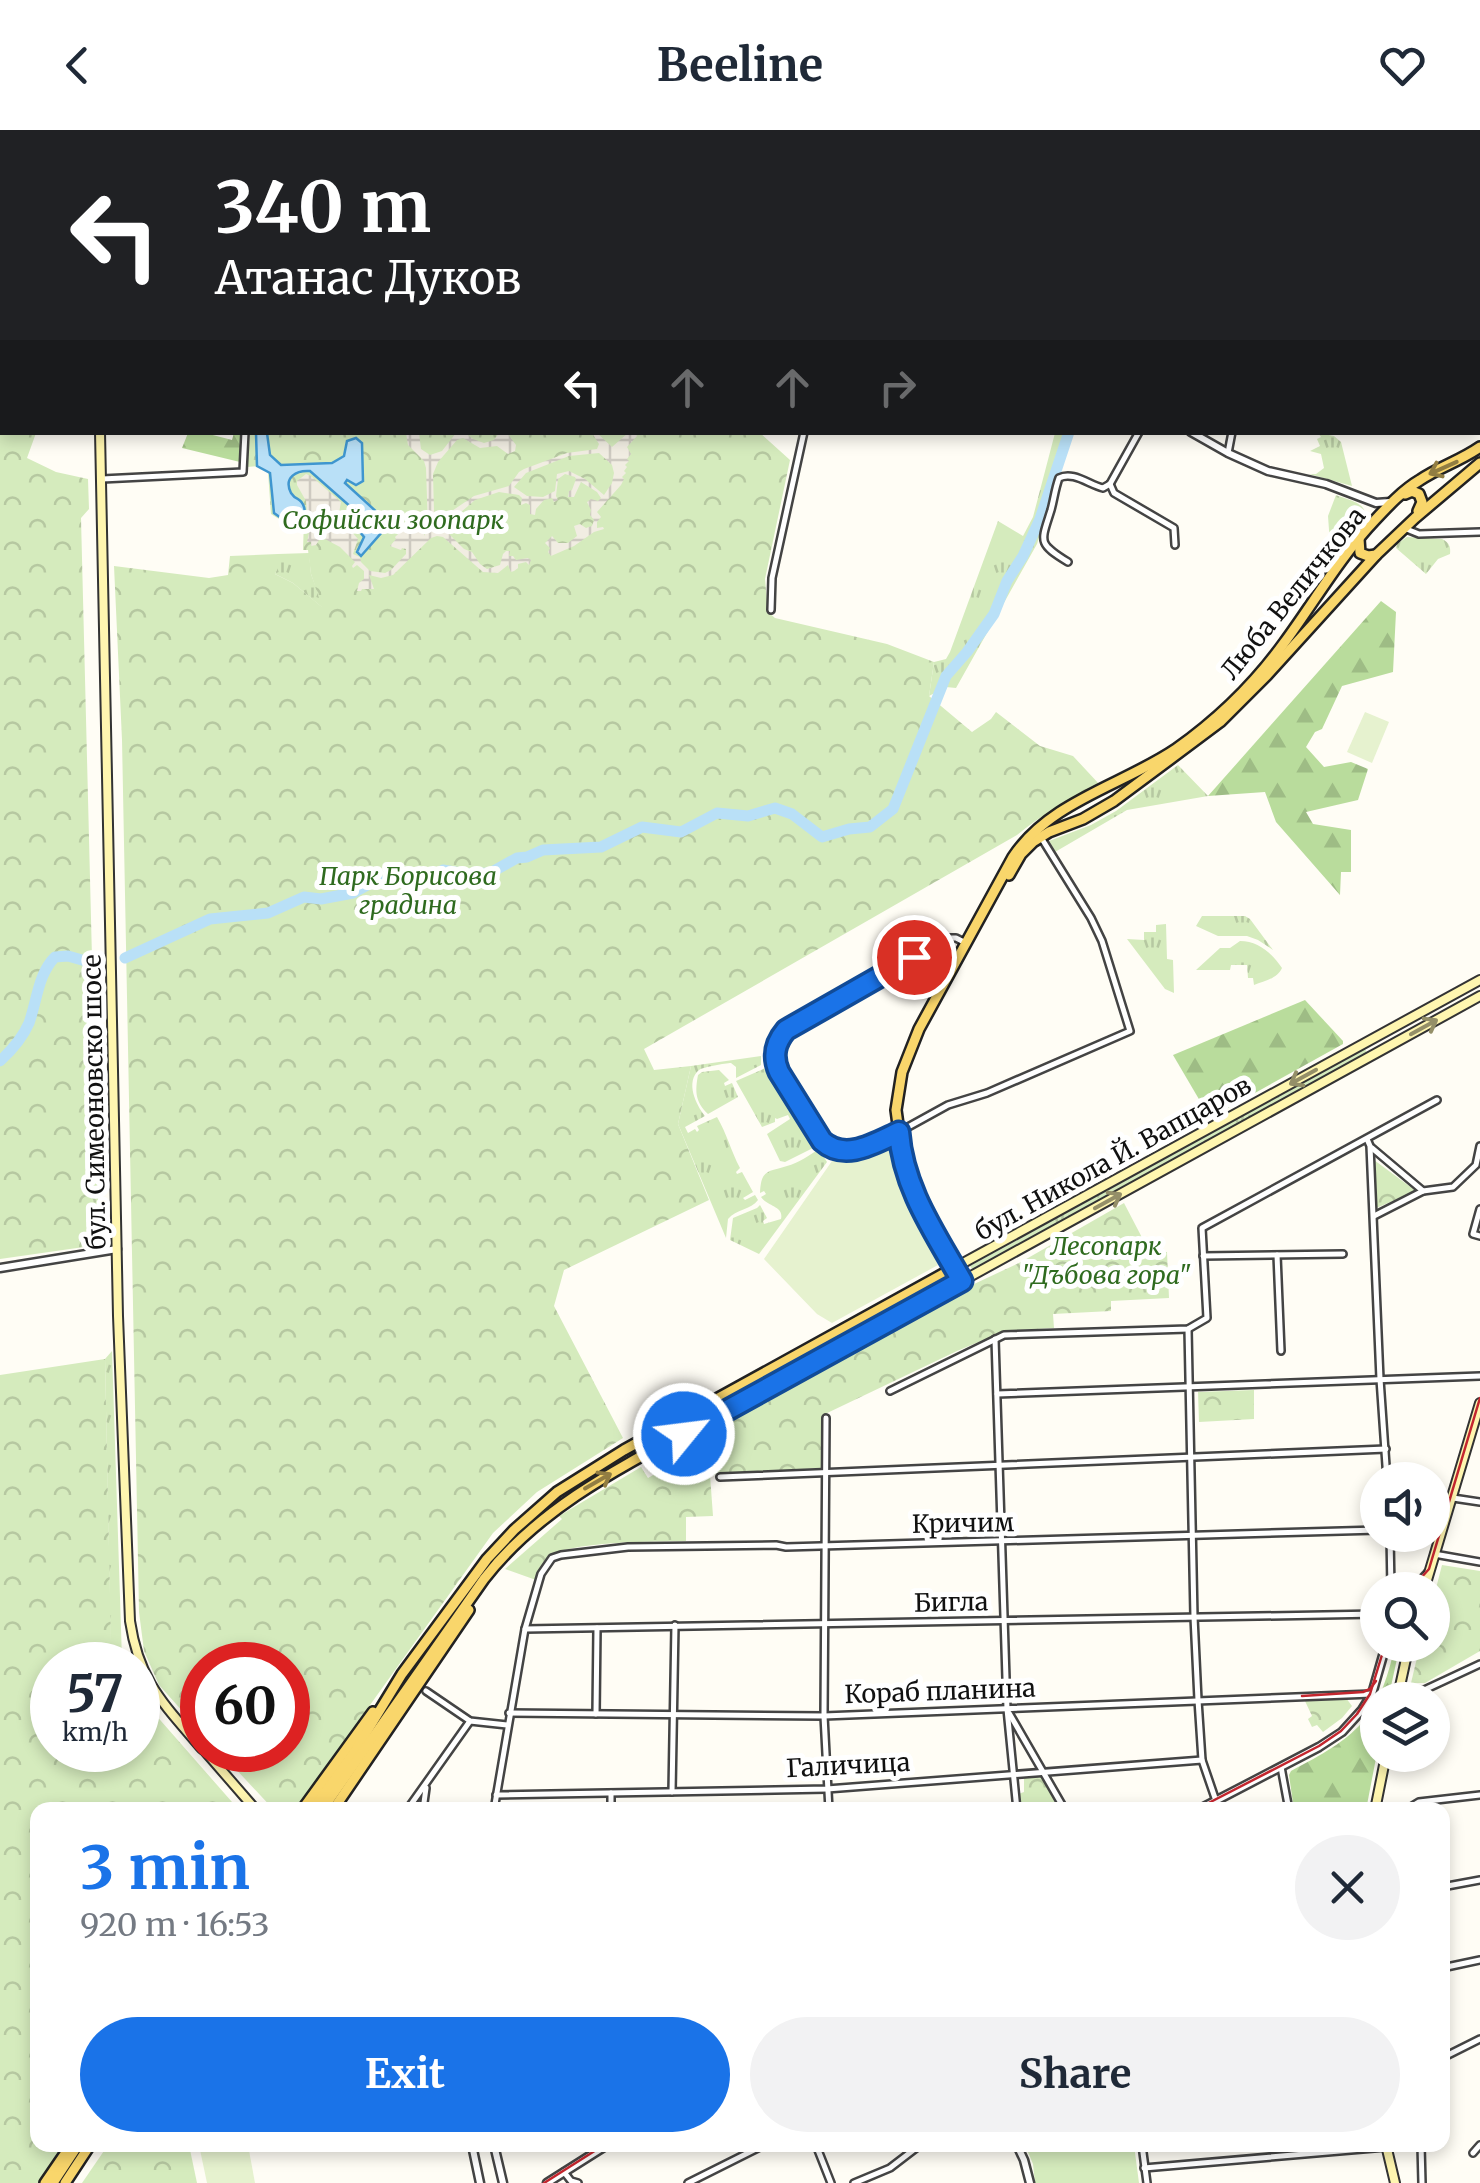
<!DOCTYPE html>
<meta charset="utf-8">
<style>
body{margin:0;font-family:Merriweather,serif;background:#f2f2f3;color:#1f2937;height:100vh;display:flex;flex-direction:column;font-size:38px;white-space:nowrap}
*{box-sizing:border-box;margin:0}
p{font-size:32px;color:#747a83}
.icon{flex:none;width:55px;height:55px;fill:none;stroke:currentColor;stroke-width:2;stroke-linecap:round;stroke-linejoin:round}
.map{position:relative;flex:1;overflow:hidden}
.sheet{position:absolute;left:30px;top:1672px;width:1420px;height:350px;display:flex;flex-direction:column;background:#fff;border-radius:20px;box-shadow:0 5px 15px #0003}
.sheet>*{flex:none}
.top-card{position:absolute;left:0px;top:0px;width:1480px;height:305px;box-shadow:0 5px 15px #0003;background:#202124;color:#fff;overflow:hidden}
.fabs{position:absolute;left:1360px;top:1332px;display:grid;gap:20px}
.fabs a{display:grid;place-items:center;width:90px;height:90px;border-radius:50%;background:#fff;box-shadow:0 5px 15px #0003;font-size:50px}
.speed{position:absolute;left:30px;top:1512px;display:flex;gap:20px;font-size:50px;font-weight:700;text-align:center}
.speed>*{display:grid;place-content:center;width:130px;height:130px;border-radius:50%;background:#fff;box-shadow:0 5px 15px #0003;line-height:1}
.speed small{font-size:25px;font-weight:400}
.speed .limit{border:15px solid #d22;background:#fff;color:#111}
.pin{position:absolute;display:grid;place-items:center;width:85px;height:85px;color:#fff;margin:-42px;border:5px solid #fff;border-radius:50%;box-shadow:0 2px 10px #0007}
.me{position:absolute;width:110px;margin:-55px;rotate:61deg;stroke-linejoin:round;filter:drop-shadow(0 0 8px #0008)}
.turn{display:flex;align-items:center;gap:35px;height:210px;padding:0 50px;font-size:45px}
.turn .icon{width:130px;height:130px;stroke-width:2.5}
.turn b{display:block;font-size:70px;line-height:85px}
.lanes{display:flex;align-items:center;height:95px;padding:0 50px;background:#0003;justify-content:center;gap:50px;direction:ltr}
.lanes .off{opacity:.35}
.round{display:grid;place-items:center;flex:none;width:105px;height:105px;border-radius:52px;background:#f2f2f3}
.headline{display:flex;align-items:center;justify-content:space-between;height:170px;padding:0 50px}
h1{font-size:60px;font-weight:700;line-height:75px;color:#1a73e8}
.action{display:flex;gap:20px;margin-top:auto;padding:20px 50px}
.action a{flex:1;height:115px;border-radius:60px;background:#1a73e8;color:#fff;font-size:40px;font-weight:700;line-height:115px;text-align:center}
.action a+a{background:#f2f2f3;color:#1f2937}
header{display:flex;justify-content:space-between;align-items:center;height:130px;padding:0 50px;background:#fff;font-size:45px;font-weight:700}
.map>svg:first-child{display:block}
</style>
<header><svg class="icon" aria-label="back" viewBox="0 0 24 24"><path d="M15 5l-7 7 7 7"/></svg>Beeline<svg class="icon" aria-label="heart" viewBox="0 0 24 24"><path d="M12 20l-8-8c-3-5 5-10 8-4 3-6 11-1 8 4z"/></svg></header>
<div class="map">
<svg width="1480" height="2053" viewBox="0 0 1480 2053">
<defs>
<pattern id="grass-tufts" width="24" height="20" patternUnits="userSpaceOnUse" patternTransform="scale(2.5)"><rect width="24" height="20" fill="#d5ebbd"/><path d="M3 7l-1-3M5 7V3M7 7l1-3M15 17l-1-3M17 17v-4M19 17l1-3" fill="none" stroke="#b6c8a1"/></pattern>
<pattern id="forest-firs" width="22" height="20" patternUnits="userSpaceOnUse" patternTransform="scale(2.5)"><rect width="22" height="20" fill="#b9dc9c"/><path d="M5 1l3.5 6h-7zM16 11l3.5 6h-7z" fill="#9ebc85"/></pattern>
<pattern id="park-crowns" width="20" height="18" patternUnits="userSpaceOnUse" patternTransform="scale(2.5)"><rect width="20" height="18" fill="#d5ebbd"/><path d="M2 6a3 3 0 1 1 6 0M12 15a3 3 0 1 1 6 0" fill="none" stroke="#b6c8a1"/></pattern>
<pattern id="plaza-grid" width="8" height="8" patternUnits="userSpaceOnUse" patternTransform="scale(2.5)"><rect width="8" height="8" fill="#f1ede2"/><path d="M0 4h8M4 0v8" fill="none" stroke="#cecac1"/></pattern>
</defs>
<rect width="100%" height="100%" fill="#fffdf5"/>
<g fill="url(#grass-tufts)">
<polygon points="1055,303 1075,303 1068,308 1037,414 956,558 946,557 929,566 934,532 946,529 950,522 998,391 1023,406 1033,387"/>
<polygon points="1318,303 1334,306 1341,312 1352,356 1309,344 1316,344 1324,338 1321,324 1310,321 1320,316 1317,309 1321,307"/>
<path d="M1336 365C1348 370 1370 373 1364 389L1325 439 1330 414 1328 386Z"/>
<path d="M1407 407 1442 409C1449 412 1451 417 1450 424L1438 429 1426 444 1396 418 1397 414Z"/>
<polygon points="309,423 311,444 324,479 293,453 275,444 278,436 278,424"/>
<polygon points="1178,635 1208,666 1127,680 1055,722 1049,711 1091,695 1116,681"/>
<polygon points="1202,786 1245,786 1250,789 1273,820 1258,810 1247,806 1218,806 1196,796"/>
<polygon points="1166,794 1167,829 1173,830 1174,863 1165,859 1127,809 1144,810 1144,802 1156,802 1156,795"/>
<path d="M1240 811C1258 811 1272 823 1282 838 1277 849 1264 851 1254 855L1253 848H1248L1247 835H1231L1230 840H1196L1220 818H1230Z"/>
<polygon points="1365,919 1367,923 972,1139 970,1136"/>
<path d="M761 926V935L736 948V937L731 933C726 933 703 937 699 940 685 952 696 975 705 986L685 997 688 1003 695 999 697 1002 699 1000 697 996 717 987C727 1004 731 1021 740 1038L736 1042 737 1044 742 1042 753 1062 743 1068 745 1070 755 1065 758 1070C751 1080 736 1079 728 1089L726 1108 678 994 691 936Z"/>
<polygon points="770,936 809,1001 806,1004 813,1018 785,1032 780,1031 767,1004 790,989 788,985 777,989 775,988 775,992 762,997 736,951"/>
<path d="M719 940 729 950 724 953 725 956 732 953 738 967 708 984C695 972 695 961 698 945L702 942Z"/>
<path d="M819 1019 827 1032 759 1124 730 1110 733 1088 757 1078 760 1075 767 1088 763 1091 764 1094 781 1089C784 1076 768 1077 761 1067L766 1064 764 1061 760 1063C761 1039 768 1042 787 1036 798 1033 810 1025 819 1019Z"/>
<polygon points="112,1221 122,1529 126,1535 111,1535 105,1229"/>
</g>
<g fill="url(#forest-firs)">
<polygon points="188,303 205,303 232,310 234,303 241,303 240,332 182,318"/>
<polygon points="1381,471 1396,482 1393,542 1342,556 1322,599 1315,602 1306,617 1324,637 1351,632 1368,639 1358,670 1306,682 1313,694 1351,700 1351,742 1341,742 1340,765 1276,692 1265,662 1208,666"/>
<polygon points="1305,870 1343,911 1343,914 1210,988 1173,925"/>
<path d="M1395 1515H1400L1388 1570H1378L1377 1623 1366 1680H1294L1289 1645 1291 1641C1356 1607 1379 1590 1395 1515Z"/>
</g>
<g fill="url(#park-crowns)">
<polygon points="0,276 2,278 2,302 36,303 27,328 56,342 88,349 89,379 81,388 99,1108 91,1116 0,1129"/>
<path d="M250 303H760L790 330 765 449 768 482 775 488 887 514 934 532 929 566 972 602 991 589 996 582 1040 616 1073 626 1100 655C1071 669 1042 684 1017 705L644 919 654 940 691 936 678 994 709 1070 564 1140 554 1176 623 1308 537 1362 493 1403 295 1680H274L218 1620H288V1535H202V1603L159 1555 144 1521 139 1482 122 610 114 436 209 448 228 445 230 426 278 424 279 436 275 444 293 453 322 477 311 444 308 420H303L304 390 282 391 271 384 268 342 259 336 247 337Z"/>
<polygon points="1374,1030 1416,1061 1374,1079"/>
<path d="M1124 1073 1149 1121 1167 1122 1169 1168 1111 1171V1181L1053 1184 1054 1198 1005 1201 957 1221 823 1285V1338L710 1345 713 1386 686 1387V1411C657 1412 566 1410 546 1429 541 1434 539 1443 536 1450L505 1439 562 1389 559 1386 641 1337 648 1348 672 1334 666 1322 760 1271C778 1268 791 1258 806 1246L972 1155 1021 1132Z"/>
<polygon points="105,1229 111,1511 126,1535 52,1535 52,1620 138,1620 138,1553 147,1575 239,1680 38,1680 38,2015 63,2015 38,2053 0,2053 0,1245"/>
<polygon points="1254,1260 1254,1289 1199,1292 1198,1262"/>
<polygon points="1442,1435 1480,1441 1480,1521 1425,1553 1411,1553 1420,1515 1432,1515 1433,1470"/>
<polygon points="1346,1568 1352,1576 1342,1588 1323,1602 1317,1595 1312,1597 1308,1589 1312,1586 1305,1571"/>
<polygon points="1024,1647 1042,1647 1062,1680 1020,1680 1018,1664 1024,1662"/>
<polygon points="108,2015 189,2015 197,2053 82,2053"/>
</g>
<polygon fill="#d5ebbd" points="1025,2015 1134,2015 1139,2053 1035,2053 1033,2034"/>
<g fill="#e6f2cf">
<polygon points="1365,582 1389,592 1372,633 1347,622"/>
<polygon points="890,1012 900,1052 938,1135 832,1193 817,1184 764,1129 832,1031"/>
<polygon points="199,2015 248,2015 255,2053 207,2053"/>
</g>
<path fill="url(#plaza-grid)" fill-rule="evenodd" d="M406 303H419L421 319 430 325 442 321 456 303H465L473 309 484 313 494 310 499 303H507L516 315 515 321 508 324 497 316 480 318 463 308 457 310 438 332 433 344 434 381 436 387 440 389 474 366 509 356 519 342 524 339 567 323 597 319 599 314 592 303H597L612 317 628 303H635L637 306 627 317 631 324 627 329 629 331 625 335 627 337 624 341 626 343 622 347 624 349 621 355 597 382 601 387 597 392V398L603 397 604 399 594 402 574 416 551 426 548 422 550 418 545 413 552 406 558 413H568L577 406 574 396 580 394 586 398 592 396 594 390 590 385 591 380 587 372 591 369 598 371 601 368 597 362 581 352 574 367H568L569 361 572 360 576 349 575 347 565 344 558 349 556 366 558 370 554 372 552 368 544 370 536 379 535 385 530 384V375L526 373 521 375 522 368 519 365 499 362 475 370 446 395 448 403 464 419 472 422 480 434 487 439 500 435 503 424 506 421H510L509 426H513L516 430 528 428 531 430 529 435 526 432 518 434V438L514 441 511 442 508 435 498 443 483 442 443 407 437 406 431 408 393 445 381 448 369 445 374 459H362L361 461H357L359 453 364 449V441L357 435 353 438 352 436 355 432 340 417 325 409 319 410 316 415 311 416V412H307L309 403 306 371 297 355V351L306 344 311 346 341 372 339 383 341 390 358 409 353 424 360 427 361 432 370 441 385 443 391 440 406 424V419L402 418 401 420 390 416 396 409 395 407 412 391 425 394 424 406 428 398 426 338 424 331 408 315ZM599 323 612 335 614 343 612 353 604 365 585 349 569 341 557 344 555 361 543 367 527 366 514 357 526 343 569 326Z"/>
<path fill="#b9e0f7" stroke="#3f96cf" stroke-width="2.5" d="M256 303H267L270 325 281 335 332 333 344 326 347 311 356 308 362 313 363 351 356 355 347 350 345 353 380 385 385 393 382 402 361 426 357 422 364 407 350 390 352 378 310 341C297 340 283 347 291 363 297 372 300 366 304 377 305 380 305 383 305 386L281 388 274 383 270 343 257 336Z"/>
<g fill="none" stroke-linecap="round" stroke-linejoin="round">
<polyline stroke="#3f96cf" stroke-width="2.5" points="61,2 62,0"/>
<g stroke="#b9e0f7" stroke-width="11">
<polyline points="125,828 210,789 268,783 304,767 321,769 353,763 373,752 413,749 427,751 443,740 466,744 490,743 517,728 527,727 543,720 601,717 642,697 681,702 717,683 748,686 775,678 792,684 822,707 849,699 870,697 893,679 946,546 967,522 994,484 1007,451 1023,426 1040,389 1069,302"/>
<path d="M0 931C12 920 22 909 29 893 37 871 38 844 55 827L68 826 96 834"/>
</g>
<defs>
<g id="minor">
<polyline points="146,0 151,2"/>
<polyline points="273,0 273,2"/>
<polyline points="848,0 849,2"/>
<polyline points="1225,0 1225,2"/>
<polyline points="1446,0 1447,2"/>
<polyline points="1228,323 1232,302"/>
<polyline points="102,349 243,342 245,302"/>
<polyline points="1110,354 1114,363 1174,398 1175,415"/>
<polyline points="1110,354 1139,302"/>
<polyline points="1404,398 1419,404 1480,402"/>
<path d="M1068 432C1037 413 1041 412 1051 380 1054 369 1055 359 1059 348 1073 341 1088 354 1103 358L1110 354"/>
<polyline points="771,480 772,448 804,302"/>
<path d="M966 813 956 808H946L786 900C775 913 772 926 779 942L823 1011 837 1021 856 1019 899 1002 948 975 987 963 1130 901 1102 811 1091 788 1042 709"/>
<polyline points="1367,1009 1370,1016 1380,1249 1387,1350"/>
<polyline points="1372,1018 1423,1061"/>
<polyline points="1480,1079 1473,1104 1480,1106"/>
<polyline points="1374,1086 1423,1061 1453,1057 1476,1035 1480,1016"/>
<polyline points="1277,1125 1281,1221"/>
<polyline points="1203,1126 1343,1124"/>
<polyline points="1188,1199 1194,1487 1198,1570 1202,1630 1216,1671"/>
<polyline points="995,1209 1007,1579 1017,1680"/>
<polyline points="890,1261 1004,1205 1188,1199 1207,1188 1202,1098 1437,970"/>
<polyline points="997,1264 1480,1246"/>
<polyline points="826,1288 824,1586 829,1680"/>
<polyline points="720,1347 1386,1319"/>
<polyline points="1453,1368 1480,1372"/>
<polyline points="1390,1405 1391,1460"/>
<polyline points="1434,1424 1480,1432"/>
<polyline points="525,1499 1378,1484"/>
<polyline points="1399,1558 1422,1561 1480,1534"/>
<polyline points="426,1561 470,1591 507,1595"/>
<polyline points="509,1583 824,1586 1372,1564"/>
<polyline points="1009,1583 1065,1680"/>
<polyline points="596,1584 597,1498"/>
<polyline points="1281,1637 1289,1680"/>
<polyline points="672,1662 675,1495"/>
<polyline points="611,1663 611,1680"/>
<polyline points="496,1665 827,1659 1202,1630"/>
<polyline points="346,1677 348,1680"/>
<polyline points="407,1680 470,1591"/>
<polyline points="423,1680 426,1658"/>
<polyline points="494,1680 525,1499 541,1444 552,1428 561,1425 628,1417 776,1415 786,1417 1378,1400"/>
<polyline points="1406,1680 1419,1672 1480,1665"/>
<polyline points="1442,1757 1480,1750"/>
<polyline points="1442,1838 1480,1830"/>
<polyline points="1442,1928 1480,1909"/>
<polyline points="816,2015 831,2053"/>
<polyline points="1142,2015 1147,2053"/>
<polyline points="1421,2015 1422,2053"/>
<polyline points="1473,2023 1480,2015"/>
<polyline points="1144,2038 1386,2017"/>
<polyline points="564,2042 571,2051 578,2053"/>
<polyline points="688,2053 764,2015"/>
<polyline points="854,2053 890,2038 920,2015"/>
</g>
<g id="tertiary">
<polyline points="723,2 723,0"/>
<polyline points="1191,302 1228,323 1268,341 1326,354 1376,373 1390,372"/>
<polyline points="0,1138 117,1119"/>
<polyline points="1412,1460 1428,1443"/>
<polyline points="1198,1680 1319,1617 1342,1602 1362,1580 1372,1564 1386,1515"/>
<polyline points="472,2015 480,2053"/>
<polyline points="494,2015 503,2053"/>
<polyline points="1017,2015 1024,2030 1030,2053"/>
<polyline points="547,2053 607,2015"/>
</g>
<g id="secondary">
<polyline points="87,0 88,2"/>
<polyline points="95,0 95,2"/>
<path d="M100 302 118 1186 130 1491C139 1552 164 1574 202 1619"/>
<polyline points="954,1138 1480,850"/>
<polyline points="962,1151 1480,866"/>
<polyline points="1424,1460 1480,1273"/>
<polyline points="1397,1570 1409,1515"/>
<polyline points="204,1620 256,1680"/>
<polyline points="1375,1680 1386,1625"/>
<polyline points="1386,2015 1395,2053"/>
</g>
<g id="primary">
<polyline points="514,0 518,2"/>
<polyline points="544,0 549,2"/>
<polyline points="284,2 287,0"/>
<polyline points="308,2 311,0"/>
<polyline points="882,2 913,0"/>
<polyline points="1072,2 1103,0"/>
<polyline points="0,185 2,185"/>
<polyline points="0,195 2,195"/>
<polyline points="1405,364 1412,361 1419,364 1422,372 1418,381"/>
<polyline points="1359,409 1360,423 1368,426 1376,425"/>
<polyline points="1009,745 1021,724 1033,712 1049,702 1083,689 1114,671 1220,592 1267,545 1376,425 1415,388 1480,333"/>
<polyline points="302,1680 373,1582"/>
<polyline points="312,1680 355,1621 402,1544 487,1429 514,1400 557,1362 624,1320 954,1138"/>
<path d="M322 1680 484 1449C546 1369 640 1328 727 1280 805 1237 883 1194 962 1151L912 1059 902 1024 896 980 902 942 919 899 1013 727C1050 671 1123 655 1176 619 1217 590 1255 553 1284 513 1315 471 1339 428 1375 390 1388 376 1403 360 1420 350 1439 337 1460 331 1480 317"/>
<polyline points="333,1680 469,1480"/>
<polyline points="45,2053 71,2015"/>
<polyline points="53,2053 78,2015"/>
<polyline points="65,2053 90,2015"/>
</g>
</defs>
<use href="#minor" stroke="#444" stroke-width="10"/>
<use href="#tertiary" stroke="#444" stroke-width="11"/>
<use href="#secondary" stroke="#333" stroke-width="12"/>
<use href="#primary" stroke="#222" stroke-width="14"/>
<use href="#minor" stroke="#fff" stroke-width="5"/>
<use href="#tertiary" stroke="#fff" stroke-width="6"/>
<use href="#secondary" stroke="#fff6b0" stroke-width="8"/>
<use href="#primary" stroke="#f9d66b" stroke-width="9"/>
<g stroke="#c4262e" stroke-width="2.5">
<polyline points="1410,1460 1429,1439 1480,1268"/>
<polyline points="1302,1566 1363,1562 1370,1559 1376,1551"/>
<polyline points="1195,1680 1319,1616 1341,1601 1357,1584 1370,1564 1385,1515"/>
<polyline points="544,2053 604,2015"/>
</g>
</g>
<defs><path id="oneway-shaft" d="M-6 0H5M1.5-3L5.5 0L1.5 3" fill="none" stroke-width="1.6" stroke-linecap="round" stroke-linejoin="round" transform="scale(2.5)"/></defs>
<g stroke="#917d42">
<use href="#oneway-shaft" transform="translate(1443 338) rotate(156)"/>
<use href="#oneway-shaft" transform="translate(598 1351) rotate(-30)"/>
</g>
<g stroke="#948f68">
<use href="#oneway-shaft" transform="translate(1424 897) rotate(-29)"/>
<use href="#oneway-shaft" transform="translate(1303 947) rotate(151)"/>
<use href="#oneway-shaft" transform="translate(1108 1071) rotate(-29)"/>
</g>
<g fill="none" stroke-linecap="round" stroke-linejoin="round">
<defs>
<path id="route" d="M684 1304 962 1151C935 1103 903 1058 899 1002 875 1013 845 1032 822 1011L779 942C772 926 775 913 786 900L914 827"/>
</defs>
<use href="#route" stroke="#114b97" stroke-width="25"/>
<use href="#route" stroke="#1a73e8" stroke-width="18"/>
</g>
<g text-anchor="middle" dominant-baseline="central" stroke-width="10" stroke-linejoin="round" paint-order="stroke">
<g font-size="25" font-style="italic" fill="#2f6b1f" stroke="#fff">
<text x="393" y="390">Софийски зоопарк</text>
<text x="408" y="746">Парк Борисова<tspan x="408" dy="29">градина</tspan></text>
<text x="1106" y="1116">Лесопарк<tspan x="1106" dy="29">"Дъбова гора"</tspan></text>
</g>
<g font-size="25" fill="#111" stroke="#fff">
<text transform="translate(1293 463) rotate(-51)">Люба Величкова</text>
<text transform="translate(94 972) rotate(-91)">бул. Симеоновско шосе</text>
<text transform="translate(1113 1028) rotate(-29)">бул. Никола Й. Вапцаров</text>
<text transform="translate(963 1393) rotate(-1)">Кричим</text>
<text transform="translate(951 1472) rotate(-1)">Бигла</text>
<text transform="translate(940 1561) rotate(-2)">Кораб планина</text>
<text transform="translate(848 1635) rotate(-3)">Галичица</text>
</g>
</g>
</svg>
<div class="fabs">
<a><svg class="icon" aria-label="sound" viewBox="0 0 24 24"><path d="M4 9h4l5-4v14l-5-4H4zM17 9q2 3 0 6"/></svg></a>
<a><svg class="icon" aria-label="search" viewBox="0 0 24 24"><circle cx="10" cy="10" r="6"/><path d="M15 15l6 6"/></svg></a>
<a><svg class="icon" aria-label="layers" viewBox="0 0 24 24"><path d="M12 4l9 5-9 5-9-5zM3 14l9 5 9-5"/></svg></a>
</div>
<div class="speed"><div>57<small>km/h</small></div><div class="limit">60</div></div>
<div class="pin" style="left:914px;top:827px;background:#d93025"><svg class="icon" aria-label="arrive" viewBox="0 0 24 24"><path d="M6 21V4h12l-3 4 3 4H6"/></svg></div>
<svg class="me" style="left:684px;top:1304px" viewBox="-20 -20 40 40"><circle r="17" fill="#1a73e8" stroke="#fff" stroke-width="3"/><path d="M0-11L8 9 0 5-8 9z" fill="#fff"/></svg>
<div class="top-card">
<div class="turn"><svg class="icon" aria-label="left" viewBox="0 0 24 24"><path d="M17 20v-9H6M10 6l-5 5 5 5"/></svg><div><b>340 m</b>Атанас Дуков</div></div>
<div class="lanes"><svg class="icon" aria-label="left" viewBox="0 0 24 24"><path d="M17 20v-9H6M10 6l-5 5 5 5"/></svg><svg class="icon off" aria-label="ahead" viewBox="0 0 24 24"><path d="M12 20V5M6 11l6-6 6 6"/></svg><svg class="icon off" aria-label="ahead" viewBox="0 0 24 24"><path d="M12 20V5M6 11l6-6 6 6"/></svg><svg class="icon off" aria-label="right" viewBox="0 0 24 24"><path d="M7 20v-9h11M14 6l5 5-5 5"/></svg></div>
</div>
<section class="sheet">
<div class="headline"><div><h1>3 min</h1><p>920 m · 16:53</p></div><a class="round"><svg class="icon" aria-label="close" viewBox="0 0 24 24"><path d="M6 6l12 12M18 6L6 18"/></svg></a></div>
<div class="action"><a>Exit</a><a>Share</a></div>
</section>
</div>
